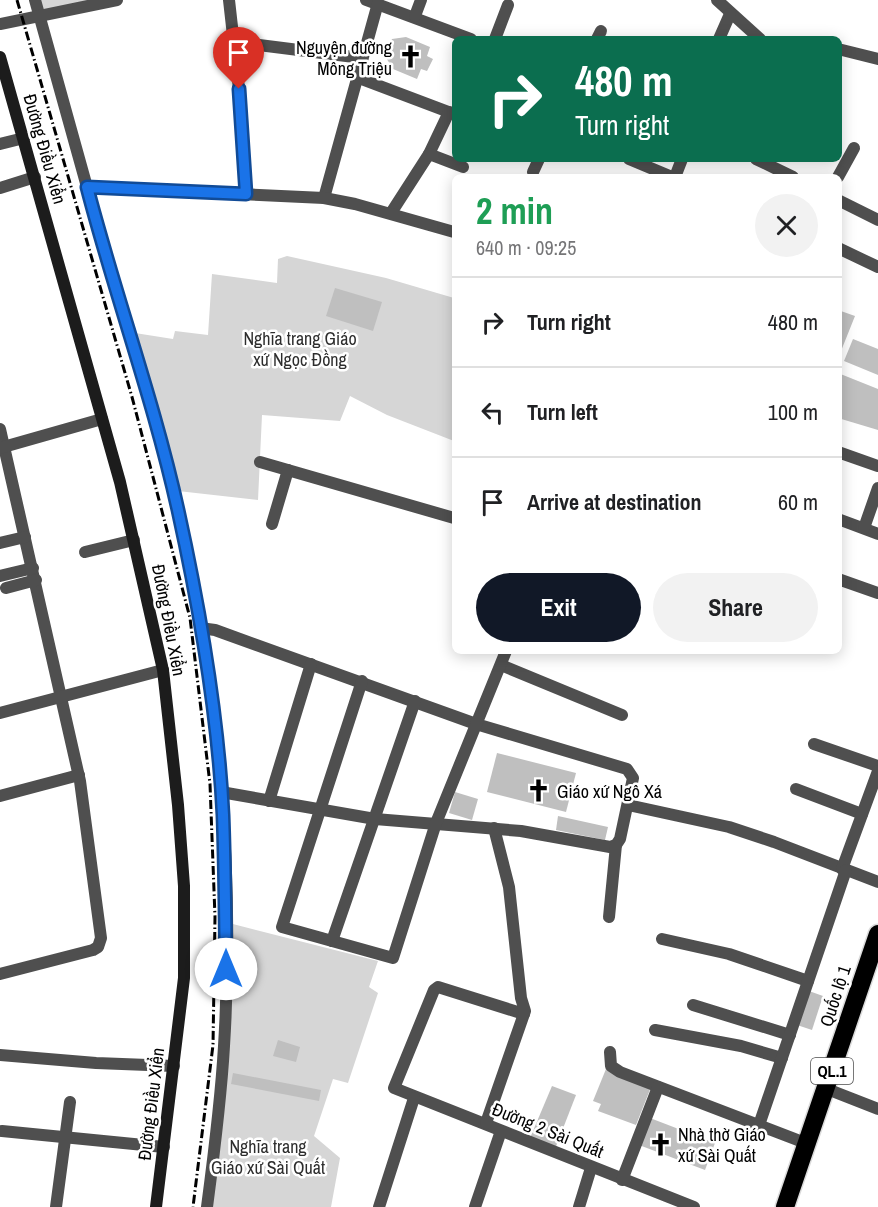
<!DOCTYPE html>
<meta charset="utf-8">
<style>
body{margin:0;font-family:"Archivo Narrow",sans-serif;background:#f2f2f2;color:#202124;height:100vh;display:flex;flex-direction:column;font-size:22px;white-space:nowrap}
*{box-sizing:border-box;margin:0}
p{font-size:20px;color:#757577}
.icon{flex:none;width:33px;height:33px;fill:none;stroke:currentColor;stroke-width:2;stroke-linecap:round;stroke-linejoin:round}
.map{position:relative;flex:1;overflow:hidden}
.details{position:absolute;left:452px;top:174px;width:390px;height:480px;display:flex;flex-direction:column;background:#fff;border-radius:9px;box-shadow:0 3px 15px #0003}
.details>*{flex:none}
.banner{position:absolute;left:452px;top:36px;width:390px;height:126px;border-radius:9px;box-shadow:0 3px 15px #0003;background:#0b6e4f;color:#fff;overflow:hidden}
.pin{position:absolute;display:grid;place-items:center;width:51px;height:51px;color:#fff;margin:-62px -26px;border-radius:50% 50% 50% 0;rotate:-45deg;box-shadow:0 0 6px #0007}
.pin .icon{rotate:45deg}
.me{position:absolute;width:66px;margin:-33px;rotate:0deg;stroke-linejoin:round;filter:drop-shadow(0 0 4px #0008)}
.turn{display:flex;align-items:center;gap:21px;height:126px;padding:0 24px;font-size:27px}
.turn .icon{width:78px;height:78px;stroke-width:2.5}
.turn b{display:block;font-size:42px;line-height:51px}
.round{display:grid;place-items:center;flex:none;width:63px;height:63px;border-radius:32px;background:#f2f2f2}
.head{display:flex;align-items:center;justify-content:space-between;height:102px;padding:0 24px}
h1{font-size:36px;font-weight:800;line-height:45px;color:#1e9e55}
.action{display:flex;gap:12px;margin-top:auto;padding:12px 24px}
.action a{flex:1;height:69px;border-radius:36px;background:#111827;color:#fff;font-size:24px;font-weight:800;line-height:69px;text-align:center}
.action a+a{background:#f2f2f2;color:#202124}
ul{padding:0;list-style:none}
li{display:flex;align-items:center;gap:18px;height:90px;padding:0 24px;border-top:2px solid #e0e0e0}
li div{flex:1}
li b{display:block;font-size:22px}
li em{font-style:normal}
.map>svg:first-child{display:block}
</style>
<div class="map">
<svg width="878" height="1207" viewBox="0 0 878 1207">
<rect width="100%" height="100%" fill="#fff"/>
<g fill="#d6d6d6">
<polygon points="39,0 96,0 42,10"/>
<polygon points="287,256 386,278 454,298 454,441 387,415 350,396 340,421 262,415 258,500 178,491 135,333 173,339 175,331 208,335 212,274 277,283 278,259"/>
<polygon points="229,923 378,961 369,987 378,993 348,1083 333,1079 314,1136 340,1158 331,1207 211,1207"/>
</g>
<g fill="#bfbfbf">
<polygon points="406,37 430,47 427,56 433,59 427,71 421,69 417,79 393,69 385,56 392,39"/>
<polygon points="335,288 382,302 373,331 326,316"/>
<polygon points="838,310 855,316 839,356 838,356"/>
<polygon points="853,339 878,349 878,375 844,361"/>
<polygon points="838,373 878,389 878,430 838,418"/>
<polygon points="497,753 576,773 566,812 487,792"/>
<polygon points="455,792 478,799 472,820 449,813"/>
<polygon points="558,816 608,827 605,840 556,830"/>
<polygon points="809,991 823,996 812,1030 797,1025"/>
<polygon points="278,1040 300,1047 296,1062 273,1056"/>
<polygon points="606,1069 651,1087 636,1125 598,1111 601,1104 593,1101"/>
<polygon points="233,1073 321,1090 319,1101 231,1084"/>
<polygon points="552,1086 576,1095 555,1149 530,1138"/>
<polygon points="650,1118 715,1143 705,1170 639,1145"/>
</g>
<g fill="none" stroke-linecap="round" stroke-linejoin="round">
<defs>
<polyline id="highway" points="785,1207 878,934"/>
</defs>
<use href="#highway" stroke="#dbdbdb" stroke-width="21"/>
<g stroke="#4f4f4f" stroke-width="12">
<polyline points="35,0 87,187"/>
<polyline points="229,0 239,89 246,194"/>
<polyline points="366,0 471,39"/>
<polyline points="717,0 760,39"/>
<polyline points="415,16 421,0"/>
<polyline points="0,24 117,0"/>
<polyline points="495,39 508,5"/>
<polyline points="597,39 601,31"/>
<polyline points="719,39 730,14"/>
<polyline points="235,42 362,58"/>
<polyline points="838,49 878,59"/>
<polyline points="356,77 454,114"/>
<polyline points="0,144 24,138"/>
<polyline points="429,154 449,112"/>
<polyline points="629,159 672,177"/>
<polyline points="756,159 793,177"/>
<polyline points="533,172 539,159"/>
<polyline points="675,177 682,159"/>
<polyline points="838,177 854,148"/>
<polyline points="0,188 35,177"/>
<polyline points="324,198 378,3"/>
<polyline points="838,200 878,220"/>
<polyline points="391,213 429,154 463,167"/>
<polyline points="838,248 878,267"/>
<polyline points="0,429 80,781 101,938 98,947 93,950 0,974"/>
<polyline points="0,448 102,419"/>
<polyline points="838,452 878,466"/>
<polyline points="260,462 454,518"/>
<polyline points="838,519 878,534"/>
<polyline points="272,524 288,470"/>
<polyline points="864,528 878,488"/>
<polyline points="0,543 25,537"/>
<polyline points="85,552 134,540"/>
<polyline points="0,576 33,568"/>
<polyline points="838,579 878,593"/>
<polyline points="6,588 36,580"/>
<polyline points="200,628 215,630 476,724 627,769 633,778 620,839 616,845 610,847 521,831 375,819 221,792"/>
<polyline points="501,665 622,715"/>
<polyline points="362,681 282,927 393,958 436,823 506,651"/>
<polyline points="0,713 163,670"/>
<polyline points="814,744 878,766"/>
<polyline points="796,789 862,814"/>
<polyline points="0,796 79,775"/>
<polyline points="269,801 311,664"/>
<polyline points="628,805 729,827 774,842 878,882"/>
<polyline points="842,869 878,771"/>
<polyline points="609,917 616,845"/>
<polyline points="662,939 729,954 808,981"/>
<polyline points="332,941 415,701"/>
<polyline points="693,1005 790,1035"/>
<polyline points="524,1014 438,987 434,990 394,1088 694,1207"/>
<polyline points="655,1030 741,1046 782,1058"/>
<polyline points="610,1052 611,1066 620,1072 808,1144"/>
<polyline points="0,1055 96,1063 174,1066"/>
<polyline points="827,1089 878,1109"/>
<polyline points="486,1123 525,1011 521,998 509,887 494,828"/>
<polyline points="759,1125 846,870"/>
<polyline points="2,1131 164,1147"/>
<polyline points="622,1180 658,1087"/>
<polyline points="56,1207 70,1102"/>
<path d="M207 1207C214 1154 221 1100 224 1046 235 867 218 683 177 508 152 400 116 294 87 187L324 198 355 204 454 232"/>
<polyline points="379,1207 414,1098"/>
<polyline points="475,1207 501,1131"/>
<polyline points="579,1207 591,1168"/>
</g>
<polyline stroke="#1c1c1c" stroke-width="12" points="0,57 120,482 163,670 178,805 184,886 184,978 156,1207"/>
<use href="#highway" stroke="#000" stroke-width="18"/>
<polyline stroke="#000" stroke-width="3" stroke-dasharray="9 3 1.5 3" stroke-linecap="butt" points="17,0 132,397 190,618 210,784 215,917 213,1045 193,1207"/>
</g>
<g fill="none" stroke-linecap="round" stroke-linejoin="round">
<defs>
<path id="route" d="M226 969C225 918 225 867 223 815 218 713 200 610 178 510 154 401 115 295 87 187L246 194 239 89"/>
</defs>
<use href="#route" stroke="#114b97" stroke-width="15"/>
<use href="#route" stroke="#1a73e8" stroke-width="10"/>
</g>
<defs>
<symbol id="church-bare" viewBox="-9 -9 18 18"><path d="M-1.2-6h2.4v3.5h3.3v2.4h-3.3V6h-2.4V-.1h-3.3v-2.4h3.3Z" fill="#000" stroke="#fff" stroke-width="2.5" paint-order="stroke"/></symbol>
</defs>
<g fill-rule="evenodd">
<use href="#church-bare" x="394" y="40" width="33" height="33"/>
<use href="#church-bare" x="522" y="774" width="33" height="33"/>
<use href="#church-bare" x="644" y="1128" width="33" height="33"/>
</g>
<g text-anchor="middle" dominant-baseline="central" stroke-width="5" stroke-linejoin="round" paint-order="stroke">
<rect fill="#fff" stroke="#4c4c4c" stroke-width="1.5" x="811" y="1058" width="42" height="26" rx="4.5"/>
<g font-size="16" font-weight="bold" fill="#000">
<text x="832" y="1071">QL.1</text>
</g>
<g font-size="18" fill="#000" stroke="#fff" text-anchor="start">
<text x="392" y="47" text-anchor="end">Nguyện đường<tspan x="392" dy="21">Mông Triệu</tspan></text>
<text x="557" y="791">Giáo xứ Ngô Xá</text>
<text x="678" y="1134">Nhà thờ Giáo<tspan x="678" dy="21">xứ Sài Quất</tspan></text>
</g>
<g font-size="18" fill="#000" stroke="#fff">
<text transform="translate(45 149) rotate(74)">Đường Điều Xiển</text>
<text transform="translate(169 620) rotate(79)">Đường Điều Xiển</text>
<text transform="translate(835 996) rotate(-72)">Quốc lộ 1</text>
<text transform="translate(151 1104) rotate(-83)">Đường Điều Xiển</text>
<text transform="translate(548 1130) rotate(22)">Đường 2 Sài Quất</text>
</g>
<g font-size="18" fill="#2d2d2d" stroke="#fff">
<text x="300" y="338">Nghĩa trang Giáo<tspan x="300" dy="21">xứ Ngọc Đồng</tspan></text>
<text x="268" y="1146">Nghĩa trang<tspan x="268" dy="21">Giáo xứ Sài Quất</tspan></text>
</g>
</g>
</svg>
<div class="pin" style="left:239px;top:89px;background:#d93025"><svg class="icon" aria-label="arrive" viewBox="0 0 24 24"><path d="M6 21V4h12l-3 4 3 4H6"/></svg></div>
<svg class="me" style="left:226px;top:969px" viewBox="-20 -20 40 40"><circle r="19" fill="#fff"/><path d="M0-13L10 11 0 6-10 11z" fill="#1a73e8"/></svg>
<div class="banner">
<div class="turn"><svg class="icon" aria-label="right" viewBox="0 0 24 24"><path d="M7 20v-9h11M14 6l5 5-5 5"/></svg><div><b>480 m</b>Turn right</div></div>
</div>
<section class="details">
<div class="head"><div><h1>2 min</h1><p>640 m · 09:25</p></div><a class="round"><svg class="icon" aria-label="close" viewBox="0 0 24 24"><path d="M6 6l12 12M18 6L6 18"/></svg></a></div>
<ul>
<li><svg class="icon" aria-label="right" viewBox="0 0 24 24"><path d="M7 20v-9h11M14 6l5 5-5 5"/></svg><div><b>Turn right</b></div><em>480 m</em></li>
<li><svg class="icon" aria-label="left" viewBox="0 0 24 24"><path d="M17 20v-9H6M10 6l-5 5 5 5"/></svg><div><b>Turn left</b></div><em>100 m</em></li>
<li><svg class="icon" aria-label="arrive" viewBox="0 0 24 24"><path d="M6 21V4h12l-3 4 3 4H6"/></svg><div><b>Arrive at destination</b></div><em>60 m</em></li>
</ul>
<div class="action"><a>Exit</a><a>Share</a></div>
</section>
</div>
